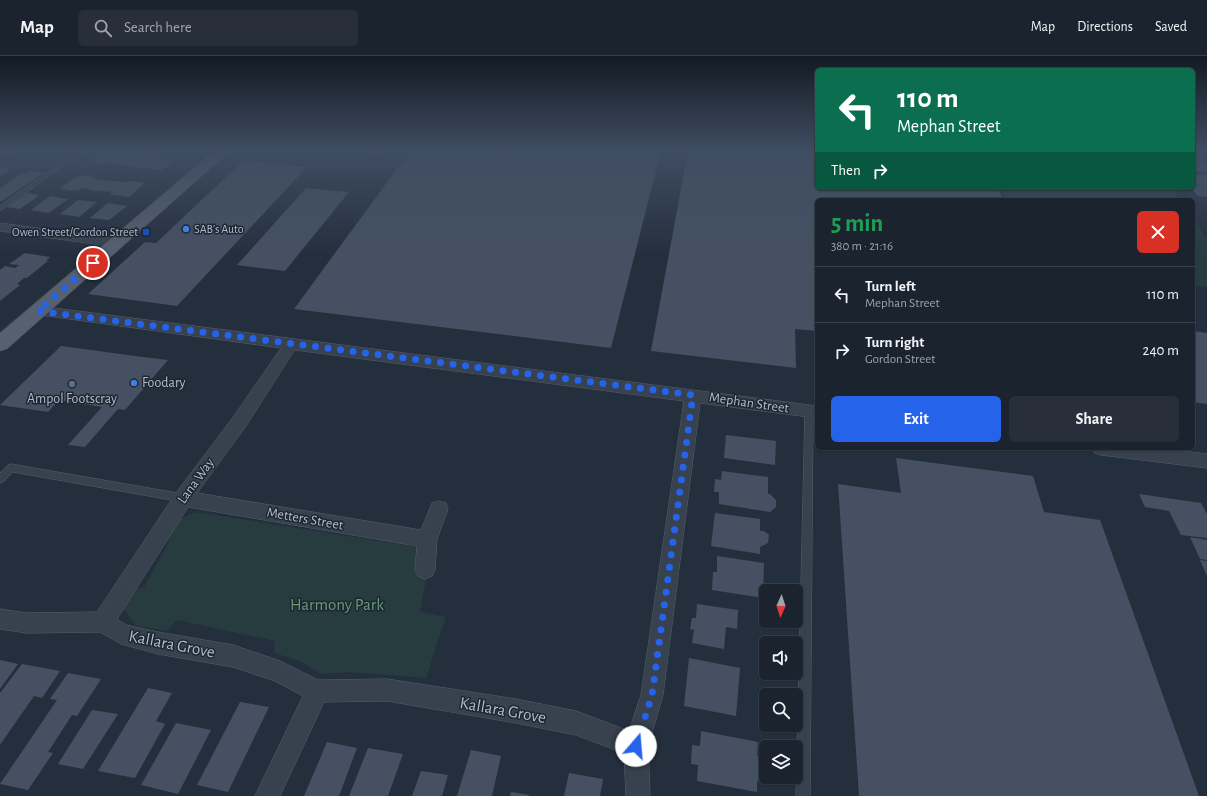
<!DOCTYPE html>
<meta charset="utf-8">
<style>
body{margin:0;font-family:"Alegreya Sans",sans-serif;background:#282f3a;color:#f1f3f6;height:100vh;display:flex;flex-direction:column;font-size:15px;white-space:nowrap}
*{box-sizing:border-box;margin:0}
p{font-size:13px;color:#a0a4aa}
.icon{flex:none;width:22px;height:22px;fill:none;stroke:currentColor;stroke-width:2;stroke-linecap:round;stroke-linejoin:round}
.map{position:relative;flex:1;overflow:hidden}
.panel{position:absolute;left:815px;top:142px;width:380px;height:252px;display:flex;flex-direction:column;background:#1b232e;border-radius:6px;box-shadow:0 1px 3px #0004,0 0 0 1px #39404a}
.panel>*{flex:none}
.top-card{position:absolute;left:815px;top:12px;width:380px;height:122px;border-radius:6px;box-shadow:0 1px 3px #0004,0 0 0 1px #39404a;background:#0b6e4f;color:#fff;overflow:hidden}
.needle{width:26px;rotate:183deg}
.tools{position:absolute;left:759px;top:528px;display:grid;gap:8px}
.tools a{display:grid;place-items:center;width:44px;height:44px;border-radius:6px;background:#1b232e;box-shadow:0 1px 3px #0004,0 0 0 1px #39404a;font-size:20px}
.pin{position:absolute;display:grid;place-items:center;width:34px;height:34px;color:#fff;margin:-17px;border:2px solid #fff;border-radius:50%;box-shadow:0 1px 4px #0007}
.me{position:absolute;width:44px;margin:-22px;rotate:18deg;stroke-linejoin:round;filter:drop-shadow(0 0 3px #0008)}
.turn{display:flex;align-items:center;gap:14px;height:84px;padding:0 16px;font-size:18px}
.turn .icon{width:52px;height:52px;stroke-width:2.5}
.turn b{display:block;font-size:28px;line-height:34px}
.then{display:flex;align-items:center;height:38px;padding:0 16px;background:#0003;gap:8px;font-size:15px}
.round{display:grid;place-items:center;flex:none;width:42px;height:42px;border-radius:6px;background:#282f3a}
.summary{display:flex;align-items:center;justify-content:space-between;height:68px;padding:0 16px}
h1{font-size:24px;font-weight:700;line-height:30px;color:#1e9e55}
.button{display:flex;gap:8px;margin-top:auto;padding:8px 16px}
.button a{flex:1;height:46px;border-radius:6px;background:#2563eb;color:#fff;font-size:16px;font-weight:700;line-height:46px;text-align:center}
.button a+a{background:#282f3a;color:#f1f3f6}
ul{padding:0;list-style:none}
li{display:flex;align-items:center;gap:12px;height:56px;padding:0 16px;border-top:1px solid #39404a}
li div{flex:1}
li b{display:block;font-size:15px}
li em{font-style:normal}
header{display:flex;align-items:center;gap:24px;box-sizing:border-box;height:56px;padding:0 20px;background:#1b232e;border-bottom:1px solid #39404a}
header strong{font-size:19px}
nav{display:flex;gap:22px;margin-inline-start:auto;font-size:14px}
.search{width:280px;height:36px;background:#282f3a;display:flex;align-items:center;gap:10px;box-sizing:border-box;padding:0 14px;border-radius:6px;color:#a0a4aa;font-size:15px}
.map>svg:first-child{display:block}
</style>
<header>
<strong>Map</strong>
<div class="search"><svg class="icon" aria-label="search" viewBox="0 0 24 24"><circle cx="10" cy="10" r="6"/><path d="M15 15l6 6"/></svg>Search here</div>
<nav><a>Map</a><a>Directions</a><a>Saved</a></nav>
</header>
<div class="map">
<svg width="1207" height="740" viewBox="0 0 1207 740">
<rect width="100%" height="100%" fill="#242f3e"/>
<g fill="#263c3f">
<polygon points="1002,132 1173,132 1181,144 1006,144"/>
<polygon points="1193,162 1207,183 1207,231 1193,230"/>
<polygon points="196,456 416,491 415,514 426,524 420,556 446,561 426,622 348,616 321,618 300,605 274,597 275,585 177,564 166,575 135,569 124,553 133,534 144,531 169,486 162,483 178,464"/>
</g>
<g fill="#455162">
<polygon points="0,95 13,95 6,100 0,101"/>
<polygon points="101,95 110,95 176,103 163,114 103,107 101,109 88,105"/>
<polygon points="359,95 383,95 380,99"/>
<polygon points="410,95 661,95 611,292 294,253"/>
<polygon points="688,95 768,95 817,100 817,132 998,132 1003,144 817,144 817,275 795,273 796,312 651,295"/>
<polygon points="1193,95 1196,95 1204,104 1193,103"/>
<polygon points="244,104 307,111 177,250 88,238 145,186 156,187"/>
<polygon points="1193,105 1205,106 1207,108 1207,116 1193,115"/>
<polygon points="0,111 11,113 0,120"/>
<polygon points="30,115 44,117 0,146 0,132 22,117 27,117"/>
<polygon points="86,119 92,120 91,121 96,122 94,123 124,126 133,125 145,127 129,141 109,138 112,136 88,134 90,133 82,132 78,135 73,134 71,135 60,132 78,120 85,120"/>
<polygon points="1193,119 1207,119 1207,130 1193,129"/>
<polygon points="1193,130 1207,130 1207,141 1198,140 1191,132 1193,132"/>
<polygon points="306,132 349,136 285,215 237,209"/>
<polygon points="27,137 40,139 20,153 7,151"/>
<polygon points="50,140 68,143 49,157 31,154"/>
<polygon points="78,144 97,146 79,161 60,158"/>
<polygon points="108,147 127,150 109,164 90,162"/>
<polygon points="25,197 50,201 46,205 48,205 27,222 24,222 17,228 20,229 0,245 0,214 5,210 15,212 19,209 9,208"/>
<polygon points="1193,275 1207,277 1207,348 1193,346"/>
<polygon points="61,290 143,301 168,304 125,354 118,353 85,391 68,389 102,351 59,344 48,356 0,349"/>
<polygon points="726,379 776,385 775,409 724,402"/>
<polygon points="896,402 1033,420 1044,456 1100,464 1199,740 859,740 838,428 901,437"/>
<polygon points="722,415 768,421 768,438 770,438 776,444 776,451 770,456 719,448 719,436 714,436 715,423 721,424"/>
<polygon points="1139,438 1201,447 1207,458 1207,482 1181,479 1169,455 1145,451"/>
<polygon points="715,457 760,463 760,475 764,475 769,479 768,487 760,491 760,498 711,490"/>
<polygon points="1190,481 1207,484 1207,504 1200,503"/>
<polygon points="717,500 764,507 763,542 712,534 713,516 717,516"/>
<polygon points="1200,504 1207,505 1207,520"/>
<polygon points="697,548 738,554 737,573 726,571 724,593 692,587 694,574 690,573 692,562 696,562"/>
<polygon points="689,602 740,612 736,660 684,650"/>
<polygon points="0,604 18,608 0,633"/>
<polygon points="22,608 60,615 42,642 34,640 0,689 0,637"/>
<polygon points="68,617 101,623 77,660 72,659 48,696 53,697 28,734 0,728 57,644 50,643"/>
<polygon points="148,632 172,637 156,665 165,668 135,722 98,715"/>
<polygon points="240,646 269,651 228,736 197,729"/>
<polygon points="92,654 118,658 83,713 58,708"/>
<polygon points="176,667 211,674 178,738 141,729"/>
<polygon points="701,675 758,686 757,700 766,702 766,721 769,721 769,728 757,725 757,736 697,725 698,709 691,708 692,689 700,690"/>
<polygon points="327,686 357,692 339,740 304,740"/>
<polygon points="368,692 403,698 388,740 349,740"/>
<polygon points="471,694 501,700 492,740 457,740"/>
<polygon points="421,715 448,719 442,740 412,740"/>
<polygon points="569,717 603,723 600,740 564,740"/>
<polygon points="511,736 529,739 529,740 510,740"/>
</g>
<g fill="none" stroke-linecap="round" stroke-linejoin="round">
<defs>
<g id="lane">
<polygon points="78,95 85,95 0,155 0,150"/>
<polygon points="809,352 813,355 810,740 796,740 805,355"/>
<polygon points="11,408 183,438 186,439 188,442 186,445 183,446 13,416 3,426 0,427 0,417 8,409"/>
</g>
<g id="street">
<polygon points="0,167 116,183 121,184 123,187 121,190 116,191 0,175"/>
<path d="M38 250 817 350V362L700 347 663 639 648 690 650 740H626L624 697 576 679 516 667 387 645 324 646 280 740H255L303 640 275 625 233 611 158 598 121 588 100 576 27 577 0 573V553L27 557 97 556 176 437 234 360 281 292 33 258 31 255 33 252ZM295 294 684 345 641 639 629 675 576 655 516 643 387 623 318 624 280 605 233 589 158 576 126 569 117 563 188 451 417 490 415 514 418 520 425 523 432 520 435 514 437 483 448 453 446 447 439 445 432 447 421 474 197 437 246 370Z"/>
<polygon points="1092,392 1158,392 1207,398 1207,412 1101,399 1095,397"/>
</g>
<polygon id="primary" points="214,95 230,95 7,293 0,295 0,277"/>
</defs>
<use href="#lane" stroke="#565f6c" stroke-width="1"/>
<use href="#street" stroke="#565f6c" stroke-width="1"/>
<use href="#primary" stroke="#414a57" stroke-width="1"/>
<use href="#lane" fill="#38414e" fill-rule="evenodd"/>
<use href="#street" fill="#38414e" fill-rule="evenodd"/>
<use href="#primary" fill="#56606e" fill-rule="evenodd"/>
<g stroke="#5a6575" stroke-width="1">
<polyline points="0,284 42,247"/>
<polyline points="0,292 226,95"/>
</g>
</g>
<linearGradient id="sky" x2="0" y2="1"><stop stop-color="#141a22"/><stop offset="0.48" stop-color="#3f4d63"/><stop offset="1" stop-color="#3f4d63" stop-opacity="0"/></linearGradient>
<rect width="1207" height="199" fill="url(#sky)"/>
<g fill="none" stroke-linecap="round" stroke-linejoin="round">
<polyline stroke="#2563eb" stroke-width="7" stroke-dasharray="0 12.6" points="93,207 38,255 693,339 652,639 636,690"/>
</g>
<g fill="#3f7fe0" stroke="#1d2633" stroke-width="1.5">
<circle cx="186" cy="173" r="4"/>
<circle cx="134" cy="327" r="4"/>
</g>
<rect fill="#1a4fb4" stroke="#1d2633" stroke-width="1.5" x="142" y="172" width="8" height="8" rx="2"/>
<circle fill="#5c6f8a" stroke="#1d2633" stroke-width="1.5" cx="72" cy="328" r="4"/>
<g text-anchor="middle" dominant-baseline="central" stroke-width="3" stroke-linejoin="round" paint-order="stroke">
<g font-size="12" fill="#b4bcc9" stroke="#1d2633" text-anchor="start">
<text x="194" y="173">SAB’s Auto</text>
<text x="138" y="176" text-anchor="end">Owen Street/Gordon Street</text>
</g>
<g font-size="14" fill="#b4bcc9" stroke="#1d2633" text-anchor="start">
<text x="142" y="327">Foodary</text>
<text x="72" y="343" text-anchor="middle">Ampol Footscray</text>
</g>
<g font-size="14" fill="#b4bcc9" stroke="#1d2633">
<text transform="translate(749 347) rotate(8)">Mephan Street</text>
<text transform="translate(196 425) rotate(-54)">Lana Way</text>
<text transform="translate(305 463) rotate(10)">Metters Street</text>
</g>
<g font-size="17" fill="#6b9a76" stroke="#1d2633">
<text x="337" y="548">Harmony Park</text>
</g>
<g font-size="17" fill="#b4bcc9" stroke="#1d2633">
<text transform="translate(172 588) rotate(11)">Kallara Grove</text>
<text transform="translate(503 654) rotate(10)">Kallara Grove</text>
</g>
</g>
</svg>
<div class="tools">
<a><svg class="needle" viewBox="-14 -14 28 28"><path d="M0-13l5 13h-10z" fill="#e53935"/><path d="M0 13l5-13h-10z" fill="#a0a4aa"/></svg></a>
<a><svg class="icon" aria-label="sound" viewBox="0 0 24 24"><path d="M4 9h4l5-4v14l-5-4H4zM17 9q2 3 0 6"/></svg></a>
<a><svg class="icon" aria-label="search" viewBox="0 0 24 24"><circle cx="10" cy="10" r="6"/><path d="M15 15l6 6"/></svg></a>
<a><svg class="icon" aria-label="layers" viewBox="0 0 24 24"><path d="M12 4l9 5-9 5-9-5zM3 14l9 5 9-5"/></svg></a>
</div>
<div class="pin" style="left:93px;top:207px;background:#d93025"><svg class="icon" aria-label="arrive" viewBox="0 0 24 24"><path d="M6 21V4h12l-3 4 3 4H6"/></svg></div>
<svg class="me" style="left:636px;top:690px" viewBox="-20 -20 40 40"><circle r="19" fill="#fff"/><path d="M0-13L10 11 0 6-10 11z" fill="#2563eb"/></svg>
<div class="top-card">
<div class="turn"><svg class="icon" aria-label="left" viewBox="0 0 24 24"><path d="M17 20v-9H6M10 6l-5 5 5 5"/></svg><div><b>110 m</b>Mephan Street</div></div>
<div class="then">Then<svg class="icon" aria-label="right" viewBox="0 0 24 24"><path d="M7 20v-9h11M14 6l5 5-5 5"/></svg></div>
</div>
<section class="panel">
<div class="summary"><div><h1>5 min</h1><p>380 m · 21:16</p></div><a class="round" style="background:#d93025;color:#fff"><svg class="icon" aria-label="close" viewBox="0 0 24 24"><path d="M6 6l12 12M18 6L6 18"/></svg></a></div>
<ul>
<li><svg class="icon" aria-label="left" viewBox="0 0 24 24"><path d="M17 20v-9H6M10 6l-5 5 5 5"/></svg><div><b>Turn left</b><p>Mephan Street</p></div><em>110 m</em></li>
<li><svg class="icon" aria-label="right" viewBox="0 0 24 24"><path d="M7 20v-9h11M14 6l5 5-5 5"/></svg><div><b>Turn right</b><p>Gordon Street</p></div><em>240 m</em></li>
</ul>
<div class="button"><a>Exit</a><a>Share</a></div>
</section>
</div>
